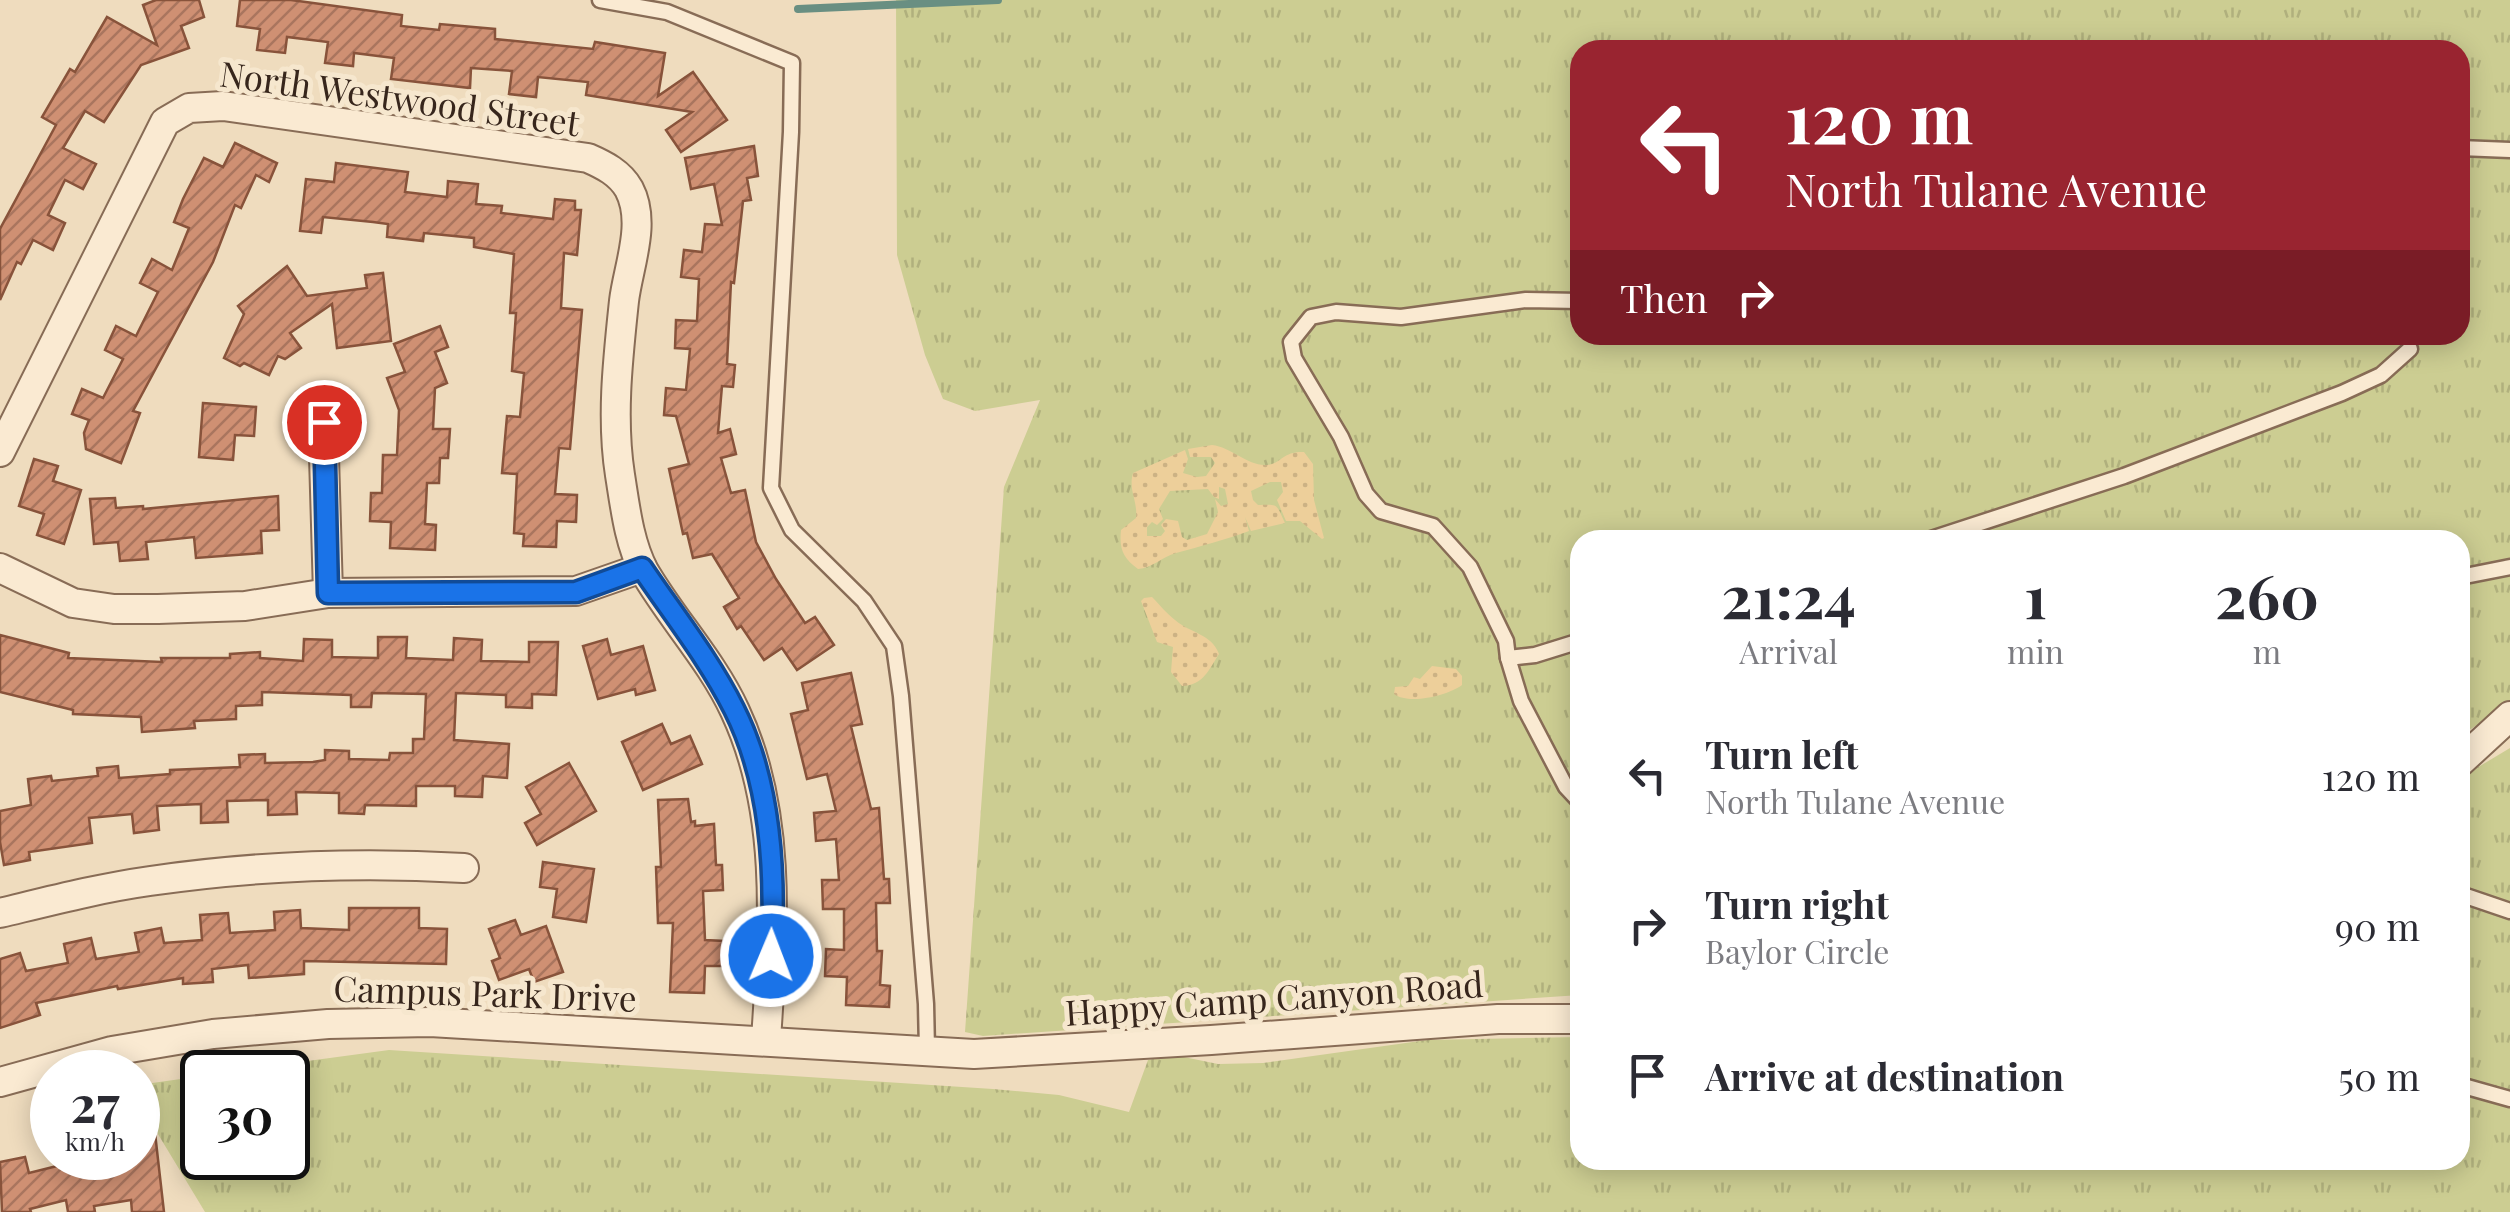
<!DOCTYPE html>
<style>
body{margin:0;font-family:"Playfair Display",serif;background:#f7f7f7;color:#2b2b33;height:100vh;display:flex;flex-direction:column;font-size:38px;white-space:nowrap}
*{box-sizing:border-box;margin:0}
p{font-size:32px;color:#7c7c81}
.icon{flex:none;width:55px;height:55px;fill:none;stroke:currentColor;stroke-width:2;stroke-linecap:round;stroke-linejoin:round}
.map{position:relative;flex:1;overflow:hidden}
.details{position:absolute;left:1570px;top:530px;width:900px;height:640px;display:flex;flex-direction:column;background:#fff;border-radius:30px;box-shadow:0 5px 25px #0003}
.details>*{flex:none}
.top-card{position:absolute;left:1570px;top:40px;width:900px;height:305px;border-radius:30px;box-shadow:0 5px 25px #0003;background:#992430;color:#fff;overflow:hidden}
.speed{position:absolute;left:30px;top:1050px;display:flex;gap:20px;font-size:50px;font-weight:700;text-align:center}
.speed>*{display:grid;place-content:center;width:130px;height:130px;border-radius:50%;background:#fff;box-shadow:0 5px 25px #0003;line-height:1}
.speed small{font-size:25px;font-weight:400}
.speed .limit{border:5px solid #111;border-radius:15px;background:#fff;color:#111}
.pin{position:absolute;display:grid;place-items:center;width:85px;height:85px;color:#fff;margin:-42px;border:5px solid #fff;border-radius:50%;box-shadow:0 2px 10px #0007}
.me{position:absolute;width:110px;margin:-55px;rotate:1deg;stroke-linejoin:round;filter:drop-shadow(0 0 8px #0008)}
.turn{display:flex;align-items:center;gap:35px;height:210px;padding:0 50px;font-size:45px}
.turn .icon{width:130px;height:130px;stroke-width:2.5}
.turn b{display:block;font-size:70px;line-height:85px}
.then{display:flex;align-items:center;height:95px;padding:0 50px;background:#0003;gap:20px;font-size:38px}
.eta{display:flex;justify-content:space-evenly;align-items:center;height:170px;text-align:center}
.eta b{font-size:60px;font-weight:700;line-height:70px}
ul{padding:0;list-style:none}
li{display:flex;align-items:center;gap:30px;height:150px;padding:0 50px}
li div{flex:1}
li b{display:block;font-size:38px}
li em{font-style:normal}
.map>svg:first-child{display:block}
</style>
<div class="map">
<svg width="2510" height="1212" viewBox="0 0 2510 1212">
<defs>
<pattern id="grass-tufts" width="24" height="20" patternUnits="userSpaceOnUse" patternTransform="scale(2.5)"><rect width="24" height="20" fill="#cccd92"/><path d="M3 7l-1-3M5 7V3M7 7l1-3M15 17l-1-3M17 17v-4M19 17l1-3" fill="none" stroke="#b0b07d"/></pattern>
<pattern id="sand-dots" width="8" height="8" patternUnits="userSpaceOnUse" patternTransform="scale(2.5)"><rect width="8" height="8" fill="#edcf9a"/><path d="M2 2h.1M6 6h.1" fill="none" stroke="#ccb284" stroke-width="1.8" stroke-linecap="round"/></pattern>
<pattern id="building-hatch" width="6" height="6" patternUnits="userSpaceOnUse" patternTransform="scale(2.5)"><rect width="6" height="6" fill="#cf9073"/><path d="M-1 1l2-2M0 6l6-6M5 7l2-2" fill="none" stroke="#a9755e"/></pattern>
</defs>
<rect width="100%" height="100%" fill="#efdcbe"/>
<g fill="url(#grass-tufts)" fill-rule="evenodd">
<path d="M896 0H2510V704L2466 732 2460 741V540H1580V995L983 1036 965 1032 1004 487 1040 400 975 411 943 399 925 355 897 255ZM1580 50H2460V335H1580Z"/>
<polygon points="2510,748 2510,1212 205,1212 138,1101 138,1085 202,1076 202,1158 288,1158 288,1072 227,1072 389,1050 993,1089 1059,1095 1129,1112 1148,1060 1174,1055 1218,1064 1263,1063 1427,1040 1580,1037 1580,1160 2460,1160 2460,778"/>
</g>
<g fill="url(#sand-dots)" fill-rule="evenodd">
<path d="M1212 445C1231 447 1248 466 1266 465 1282 464 1282 451 1304 452L1313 464 1314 500 1324 538 1322 539 1300 521H1286L1277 500 1283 492 1281 482H1270L1251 491 1253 500 1258 505C1279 504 1276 504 1285 523L1251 531 1245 517 1249 531C1225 540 1201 546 1176 553 1162 557 1152 568 1138 569 1123 558 1119 549 1121 530L1136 518C1138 501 1128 490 1133 473L1185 450 1188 459 1183 473 1197 477 1206 476 1215 463 1211 457H1190L1188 449ZM1219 487 1225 489 1228 504 1221 506 1215 499 1218 512 1207 534 1187 540 1182 537 1178 521 1166 519 1161 525 1165 531 1161 536H1147V527L1152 522 1157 525 1163 519 1159 509 1170 491 1208 489 1214 497 1219 499Z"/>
<path d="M1152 597C1160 605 1166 613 1175 620 1191 634 1211 633 1219 654 1209 669 1204 685 1182 686L1171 672 1173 647 1157 642 1141 601 1144 598Z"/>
<path d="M1432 666 1456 669 1462 676V685C1447 696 1409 705 1394 694L1395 687 1408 686 1414 677 1420 679Z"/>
</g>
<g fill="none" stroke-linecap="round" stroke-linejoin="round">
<polyline stroke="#698f82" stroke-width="8" points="798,9 998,0"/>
</g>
<g fill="url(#building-hatch)" stroke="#88533b" stroke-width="2.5">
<polygon points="156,0 199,0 204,17 181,26 189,48 141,65 104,122 85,111 63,148 96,164 83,189 65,180 48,215 65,223 53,250 33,240 21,264 17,262 0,300 0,229 56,125 42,117 70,69 75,72 107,17 157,45 143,5"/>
<polygon points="240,0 291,0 402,15 401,26 439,30 440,24 495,29 495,39 593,49 595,42 665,53 658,96 693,72 727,120 681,152 666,130 692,112 586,95 588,82 538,77 536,97 509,94 512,71 471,68 470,88 391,79 394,58 354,53 353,66 325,63 328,42 287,37 285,53 257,50 260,29 237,26"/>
<polygon points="235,143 277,163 269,182 256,175 241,208 235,205 213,262 133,411 140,413 121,463 86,449 84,433 89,420 72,414 82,389 103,398 123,359 105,350 116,326 136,336 158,292 140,283 152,259 172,270 189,228 174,222 183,199 204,158 223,167"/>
<polygon points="754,146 758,176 747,178 751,200 743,201 734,283 731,282 727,364 735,365 733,387 722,386 718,433 730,429 736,454 721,458 731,493 745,490 756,542 776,579 805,623 815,617 834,645 797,670 782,648 764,660 741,626 737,629 724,607 739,598 712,554 693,558 687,533 683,534 669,469 689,464 676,416 664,415 666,388 686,390 690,349 675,348 676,320 697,321 699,279 681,277 684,250 702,252 705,224 722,225 714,184 691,189 685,158"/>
<polygon points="336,163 408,172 405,192 447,197 448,181 478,184 476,204 502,206 501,213 553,219 555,199 575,201 575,210 581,210 577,255 564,253 561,308 582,310 570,449 559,448 555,494 577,495 576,522 557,521 556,547 523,546 524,534 514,533 517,474 502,473 507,416 520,417 524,373 512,371 516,313 510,313 514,254 474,247 474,238 424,233 423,241 387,237 388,224 373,222 323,217 321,233 300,231 306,179 334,182"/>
<polygon points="287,266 307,296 367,288 365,275 383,273 391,341 337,348 332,304 290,333 301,348 285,359 278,356 269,375 244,363 240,366 224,358 244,314 238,306"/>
<polygon points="440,326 448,347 435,352 447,383 435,388 433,429 450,429 448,458 440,458 439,483 427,483 425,524 436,525 435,550 390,548 391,522 370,521 371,493 382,493 383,455 397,455 399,410 387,378 405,372 394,344"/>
<polygon points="203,403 256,407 254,436 235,435 233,460 199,457"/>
<polygon points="34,459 58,466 53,481 81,490 64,544 37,535 44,514 19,506"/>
<polygon points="278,496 279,530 261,531 262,553 196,558 194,537 146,542 148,559 120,561 118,542 94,544 90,499 115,498 116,508 143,506 143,509"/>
<polygon points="0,635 69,653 68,658 162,662 161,658 230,658 230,654 260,652 260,658 303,661 304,639 332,640 332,657 378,658 378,637 407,637 406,658 453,660 454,638 482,640 481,661 529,662 529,642 558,642 556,695 532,694 532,708 506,707 506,695 456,693 454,740 509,744 507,778 483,776 482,797 455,796 455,786 416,786 416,806 365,805 364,814 339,813 339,793 296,792 297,814 268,815 268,800 227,801 228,822 201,823 201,804 157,806 159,830 134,833 132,814 89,818 92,843 29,852 30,860 4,865 0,842 0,811 31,805 28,779 51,776 52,781 98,776 97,768 118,766 119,778 170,774 170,770 240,767 239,755 265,754 265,763 313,762 325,760 325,750 349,751 349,759 389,760 390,753 413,753 413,739 424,739 426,694 372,693 371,707 351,707 351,695 262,692 262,705 236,706 236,719 194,721 195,728 142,732 141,717 73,714 73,710 0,692"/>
<polygon points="607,639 611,655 643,646 655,690 636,695 635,689 598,699 583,646"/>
<polygon points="851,673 862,724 851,726 871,809 879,808 884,879 889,879 890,903 876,903 877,951 882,951 880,985 890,986 889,1007 846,1005 847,977 825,976 826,949 844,950 844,909 823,909 822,880 839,880 836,839 816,841 814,813 836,811 827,774 807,779 791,714 808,710 802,683"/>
<polygon points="662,724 671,744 690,736 702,764 643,790 622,742"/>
<polygon points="569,763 596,811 537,845 525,823 541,814 526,787"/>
<polygon points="688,799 691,822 695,821 695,826 714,824 716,865 722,865 723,890 703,891 705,940 725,941 724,966 705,966 704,993 670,992 673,923 658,923 656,867 661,867 658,800"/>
<polygon points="543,862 594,869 586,922 553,917 557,889 540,887"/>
<polygon points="349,908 419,908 419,928 447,929 446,964 304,961 304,974 249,978 248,965 212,969 213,982 183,984 183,978 118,989 117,986 36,1003 40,1015 0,1028 0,959 20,953 26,971 68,963 64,944 91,938 96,959 139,952 135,933 161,928 164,943 202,940 200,915 228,913 230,933 275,930 274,912 300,910 301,928 349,930"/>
<polygon points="515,920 521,935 546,926 563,972 534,982 529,969 499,980 492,961 500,958 489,929"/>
<polygon points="155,1133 164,1212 132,1212 131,1200 94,1206 95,1212 68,1212 66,1200 30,1209 31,1212 2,1212 0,1162 25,1157 29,1173 61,1165 60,1158 138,1158 138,1135"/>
</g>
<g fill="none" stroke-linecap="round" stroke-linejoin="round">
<defs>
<g id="service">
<polyline points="600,0 667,12 792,63 791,132 771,488 792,530 864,601 894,646 901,696 926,1004 927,1050"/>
<polyline points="2460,148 2510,150"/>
<polyline points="1580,301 1526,300 1401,317 1336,312 1311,317 1291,342 1294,358 1341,437 1366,494 1381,511 1433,526 1470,567 1506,641 1508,658 1521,701 1566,787 1580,802"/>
<polyline points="1928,540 2124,476 2342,393 2381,375 2410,349"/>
<polyline points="2460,577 2510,567"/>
<polyline points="1508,658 1535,655 1580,641"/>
<polyline points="2460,894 2510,911"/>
<polyline points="2460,1085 2510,1099"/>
</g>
<g id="minor">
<polyline points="323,422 328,593"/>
<path d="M0 452 165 122 189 108 223 106 588 158C604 165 620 173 629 189 647 223 628 267 624 301 618 358 611 418 620 475 625 506 629 543 644 571 672 619 712 661 735 711 783 813 773 931 766 1040"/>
<polyline points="0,568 73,603 114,609 158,609 245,606 328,593 576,591 642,568"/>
<polyline points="2460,762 2510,716"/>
<path d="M0 913C50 901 100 888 150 881 253 866 360 862 464 868"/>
<polyline points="0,1082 112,1051 213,1034 328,1024 430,1022 974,1054 1211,1040 1498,1019 1580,1019"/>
</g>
</defs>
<use href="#service" stroke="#886c56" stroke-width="19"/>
<use href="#minor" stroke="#886c56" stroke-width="32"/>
<use href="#service" stroke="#faead2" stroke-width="14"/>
<use href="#minor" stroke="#faead2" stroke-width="28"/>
</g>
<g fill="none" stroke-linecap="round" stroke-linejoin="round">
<defs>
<path id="route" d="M324 422 328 593 576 592 642 568C673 614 709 659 734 709 771 782 776 876 771 956"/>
</defs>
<use href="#route" stroke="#114b97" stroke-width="25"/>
<use href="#route" stroke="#1a73e8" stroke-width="18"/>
</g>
<g text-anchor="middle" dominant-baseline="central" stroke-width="10" stroke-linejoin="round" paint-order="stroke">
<g font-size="35" fill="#37261c" stroke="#f6e7ce">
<text transform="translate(400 97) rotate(8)">North Westwood Street</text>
<text transform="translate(485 992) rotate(2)">Campus Park Drive</text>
<text transform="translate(1274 997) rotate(-4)">Happy Camp Canyon Road</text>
</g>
</g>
</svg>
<div class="speed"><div>27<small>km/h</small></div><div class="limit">30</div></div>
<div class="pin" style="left:324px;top:422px;background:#d93025"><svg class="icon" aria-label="arrive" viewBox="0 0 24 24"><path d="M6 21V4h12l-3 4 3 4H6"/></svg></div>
<svg class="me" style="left:771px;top:956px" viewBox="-20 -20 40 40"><circle r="17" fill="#1a73e8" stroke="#fff" stroke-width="3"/><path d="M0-11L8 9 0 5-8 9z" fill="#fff"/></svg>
<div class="top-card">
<div class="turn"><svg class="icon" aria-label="left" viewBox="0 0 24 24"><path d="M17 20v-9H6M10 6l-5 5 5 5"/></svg><div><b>120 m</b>North Tulane Avenue</div></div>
<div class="then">Then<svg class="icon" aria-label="right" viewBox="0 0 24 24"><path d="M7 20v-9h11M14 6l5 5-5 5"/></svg></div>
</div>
<section class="details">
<div class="eta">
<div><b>21:24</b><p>Arrival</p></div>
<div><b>1</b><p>min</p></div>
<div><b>260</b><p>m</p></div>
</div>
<ul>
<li><svg class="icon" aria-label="left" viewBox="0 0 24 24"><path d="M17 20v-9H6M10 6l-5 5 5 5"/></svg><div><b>Turn left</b><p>North Tulane Avenue</p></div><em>120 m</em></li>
<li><svg class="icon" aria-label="right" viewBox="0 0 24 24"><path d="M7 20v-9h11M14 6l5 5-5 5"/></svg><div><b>Turn right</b><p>Baylor Circle</p></div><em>90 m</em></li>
<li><svg class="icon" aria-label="arrive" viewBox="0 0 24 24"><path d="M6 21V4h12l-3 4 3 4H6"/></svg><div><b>Arrive at destination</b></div><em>50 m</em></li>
</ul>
</section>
</div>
